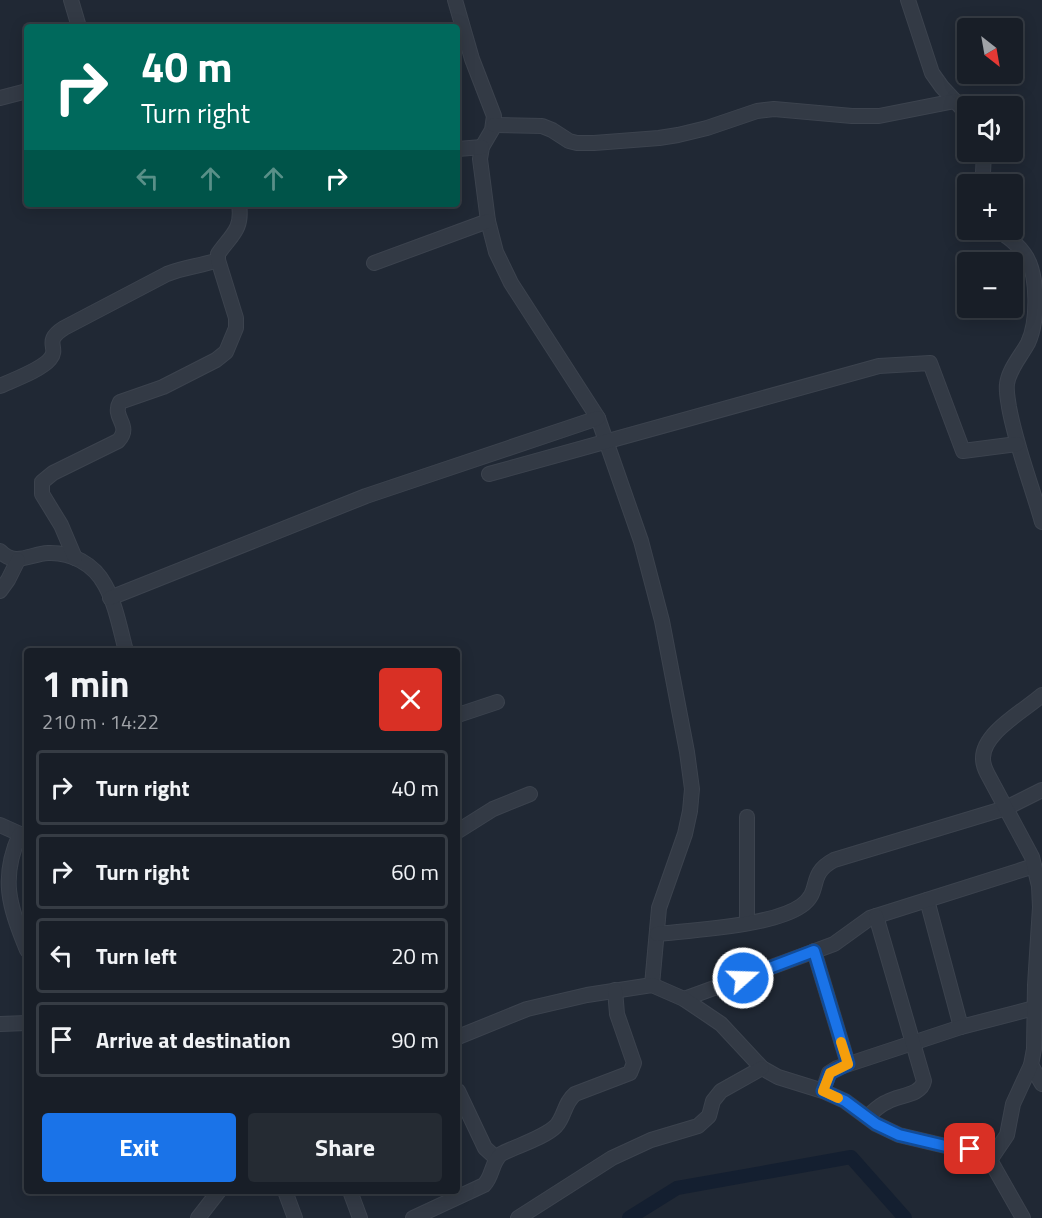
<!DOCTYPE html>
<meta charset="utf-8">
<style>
body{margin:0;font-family:"Titillium Web",sans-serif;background:#252b33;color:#f1f3f6;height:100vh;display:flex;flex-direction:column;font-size:22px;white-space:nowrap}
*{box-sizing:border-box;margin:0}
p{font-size:20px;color:#9fa2a7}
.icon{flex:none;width:33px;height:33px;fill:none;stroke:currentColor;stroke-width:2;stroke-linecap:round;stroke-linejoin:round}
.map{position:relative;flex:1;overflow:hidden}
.sheet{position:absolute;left:24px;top:648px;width:436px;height:546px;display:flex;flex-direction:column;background:#181e27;border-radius:6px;box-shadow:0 3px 15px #0003,0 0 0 2px #363c44}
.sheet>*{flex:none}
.top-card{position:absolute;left:24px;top:24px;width:436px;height:183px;border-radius:6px;box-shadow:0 3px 15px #0003,0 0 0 2px #363c44;background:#00695c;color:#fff;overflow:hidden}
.needle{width:39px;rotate:149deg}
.fabs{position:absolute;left:957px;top:18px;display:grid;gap:12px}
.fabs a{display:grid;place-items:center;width:66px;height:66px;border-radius:6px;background:#181e27;box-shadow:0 3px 15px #0003,0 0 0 2px #363c44;font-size:30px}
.pin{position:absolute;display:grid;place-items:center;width:51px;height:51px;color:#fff;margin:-26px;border-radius:12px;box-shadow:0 3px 9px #0006}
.me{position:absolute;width:66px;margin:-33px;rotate:70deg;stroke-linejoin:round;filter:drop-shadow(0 0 4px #0008)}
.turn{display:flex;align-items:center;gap:21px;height:126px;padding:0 18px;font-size:27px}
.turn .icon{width:78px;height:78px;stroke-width:2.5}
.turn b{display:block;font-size:42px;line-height:51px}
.lanes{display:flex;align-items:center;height:57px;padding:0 18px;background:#0003;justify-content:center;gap:30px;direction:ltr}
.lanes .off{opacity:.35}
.round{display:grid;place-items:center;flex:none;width:63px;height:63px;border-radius:6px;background:#252b33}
.overview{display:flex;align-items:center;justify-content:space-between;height:102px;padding:0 18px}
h1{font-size:36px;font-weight:700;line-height:45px}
.button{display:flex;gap:12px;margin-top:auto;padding:12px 18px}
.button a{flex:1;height:69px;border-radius:6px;background:#1a73e8;color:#fff;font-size:24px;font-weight:700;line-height:69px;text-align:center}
.button a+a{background:#252b33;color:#f1f3f6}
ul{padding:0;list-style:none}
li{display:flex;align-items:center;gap:18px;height:75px;margin:0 12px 9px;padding:0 6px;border:3px solid #363c44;border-radius:6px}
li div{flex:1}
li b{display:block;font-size:22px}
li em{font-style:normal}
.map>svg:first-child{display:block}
</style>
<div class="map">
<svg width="1042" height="1218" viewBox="0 0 1042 1218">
<rect width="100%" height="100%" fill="#202834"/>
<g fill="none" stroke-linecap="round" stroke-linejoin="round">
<polyline stroke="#141f30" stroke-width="14" points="629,1218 677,1188 851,1157 905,1218"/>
<defs>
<g id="minor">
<polyline points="71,0 79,27"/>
<polyline points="455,0 472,59 494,116 492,130 482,147 480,159 488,221 496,252 511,283 598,418 641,541 662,621 687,752 692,789 690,811 685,834 659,908 652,985"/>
<polyline points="908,0 932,73 942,87 968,115"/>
<polyline points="0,98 27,91"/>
<polyline points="494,125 542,126 552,130 569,141 577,143 594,143 659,138 678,135 707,128 757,111 774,109 852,116 879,116 955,101"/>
<polyline points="458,149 482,147"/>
<polyline points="979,184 983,173 984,152"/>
<path d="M997 230C1009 237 1020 246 1027 258 1038 278 1038 322 1028 343 1021 356 1009 369 1007 384 1006 391 1008 400 1009 407 1016 446 1031 483 1042 522"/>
<polyline points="374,263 488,221"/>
<path d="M0 386C13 380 41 370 50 359 60 347 42 342 64 328L167 274C184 267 201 266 218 260"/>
<polyline points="489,474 879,366 930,363 963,451 1017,444"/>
<path d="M0 551C15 567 30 554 48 553 71 552 94 564 105 585 116 605 120 629 126 651"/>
<path d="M75 558 61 525 42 494V482L53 473 118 441C133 425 111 418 120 402L163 387 216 360 226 352 236 328V318L218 260V254C231 235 243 230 239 204"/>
<polyline points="0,591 8,580 18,560"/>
<polyline points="110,598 366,496 598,418"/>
<polyline points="458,715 497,702"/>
<polyline points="0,825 20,834 27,835"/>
<polyline points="458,831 493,809 530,794"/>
<path d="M20 834C0 878 9 906 27 950"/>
<polyline points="927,900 961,1027"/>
<polyline points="747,923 747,817"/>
<path d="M657 934C693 930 772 926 801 906 823 891 806 875 834 860L1006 808 1042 790"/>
<polyline points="814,951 848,1064"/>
<polyline points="684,999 834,944 870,918 1034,866"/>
<polyline points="0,1024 27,1023"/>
<polyline points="458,1037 527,1009 587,995 652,985 684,999 721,1024 762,1068 778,1077 823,1091 845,1101 876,1124 899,1135 954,1148 970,1149 981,1153 990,1160 1023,1218"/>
<polyline points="1031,1065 1042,1084"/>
<polyline points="458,1091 485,1148 496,1158"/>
<polyline points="823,1091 829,1073 837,1068 961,1027 1034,1008"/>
<path d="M867 1117C873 1112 879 1105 887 1102 898 1095 921 1096 924 1081L876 916"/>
<path d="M990 1160 1007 1135 1013 1104 1031 1065 1034 1049 1035 985 1040 907 1039 886 1032 857 987 773C985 769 983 763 983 759 982 733 1024 711 1042 695"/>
<polyline points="285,1191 295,1218"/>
<polyline points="350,1191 360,1218"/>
<polyline points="198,1218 219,1191"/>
<path d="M413 1218 484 1185C493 1176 491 1163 501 1154 516 1146 544 1138 556 1126 565 1116 564 1103 575 1094L630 1073 634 1063 617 1014 615 990"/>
<polyline points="518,1218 612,1158 651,1140 698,1126 709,1116 713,1101 721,1091 762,1068"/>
</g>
</defs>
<use href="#minor" stroke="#3c434e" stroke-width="16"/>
<use href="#minor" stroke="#333a45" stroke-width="14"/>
</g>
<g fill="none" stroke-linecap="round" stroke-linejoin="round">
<defs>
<polyline id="route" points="743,978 814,951 848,1064 830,1073 823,1091 845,1101 876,1124 899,1135 954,1148 970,1149"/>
</defs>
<use href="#route" stroke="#114b97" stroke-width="15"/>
<use href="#route" stroke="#1a73e8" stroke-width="10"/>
<polyline stroke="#f59e0b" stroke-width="10" points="838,1098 823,1091 830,1073 848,1064 841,1042"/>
</g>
</svg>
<div class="fabs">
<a><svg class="needle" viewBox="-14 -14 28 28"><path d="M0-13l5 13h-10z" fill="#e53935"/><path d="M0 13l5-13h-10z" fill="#9fa2a7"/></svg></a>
<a><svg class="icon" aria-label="sound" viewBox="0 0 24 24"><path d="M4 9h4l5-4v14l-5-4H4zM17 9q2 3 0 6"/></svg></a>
<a>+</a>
<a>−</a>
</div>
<div class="pin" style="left:970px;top:1149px;background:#d93025"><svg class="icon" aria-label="arrive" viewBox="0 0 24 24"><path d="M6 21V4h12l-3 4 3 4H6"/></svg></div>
<svg class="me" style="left:743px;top:978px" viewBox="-20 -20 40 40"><circle r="17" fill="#1a73e8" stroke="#fff" stroke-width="3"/><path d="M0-11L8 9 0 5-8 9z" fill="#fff"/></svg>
<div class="top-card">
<div class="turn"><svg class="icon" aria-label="right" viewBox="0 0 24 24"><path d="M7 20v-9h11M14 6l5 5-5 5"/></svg><div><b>40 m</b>Turn right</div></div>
<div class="lanes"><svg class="icon off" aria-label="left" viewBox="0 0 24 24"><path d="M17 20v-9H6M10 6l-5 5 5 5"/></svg><svg class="icon off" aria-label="ahead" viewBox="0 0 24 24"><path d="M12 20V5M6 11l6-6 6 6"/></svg><svg class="icon off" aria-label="ahead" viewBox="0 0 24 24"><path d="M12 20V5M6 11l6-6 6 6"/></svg><svg class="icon" aria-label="right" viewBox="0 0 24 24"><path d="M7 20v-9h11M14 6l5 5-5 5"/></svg></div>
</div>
<section class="sheet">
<div class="overview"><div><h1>1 min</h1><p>210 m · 14:22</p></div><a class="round" style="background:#d93025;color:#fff"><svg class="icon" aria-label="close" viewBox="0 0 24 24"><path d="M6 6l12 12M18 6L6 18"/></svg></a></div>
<ul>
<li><svg class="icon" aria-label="right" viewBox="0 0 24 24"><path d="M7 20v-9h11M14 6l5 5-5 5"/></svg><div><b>Turn right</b></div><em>40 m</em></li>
<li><svg class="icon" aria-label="right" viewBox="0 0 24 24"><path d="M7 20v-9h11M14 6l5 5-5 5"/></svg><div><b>Turn right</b></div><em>60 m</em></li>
<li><svg class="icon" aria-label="left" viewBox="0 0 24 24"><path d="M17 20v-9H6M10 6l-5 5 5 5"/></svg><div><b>Turn left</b></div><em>20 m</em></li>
<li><svg class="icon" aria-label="arrive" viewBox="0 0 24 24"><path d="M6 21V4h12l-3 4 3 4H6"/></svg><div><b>Arrive at destination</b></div><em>90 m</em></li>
</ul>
<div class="button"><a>Exit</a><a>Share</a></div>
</section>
</div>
